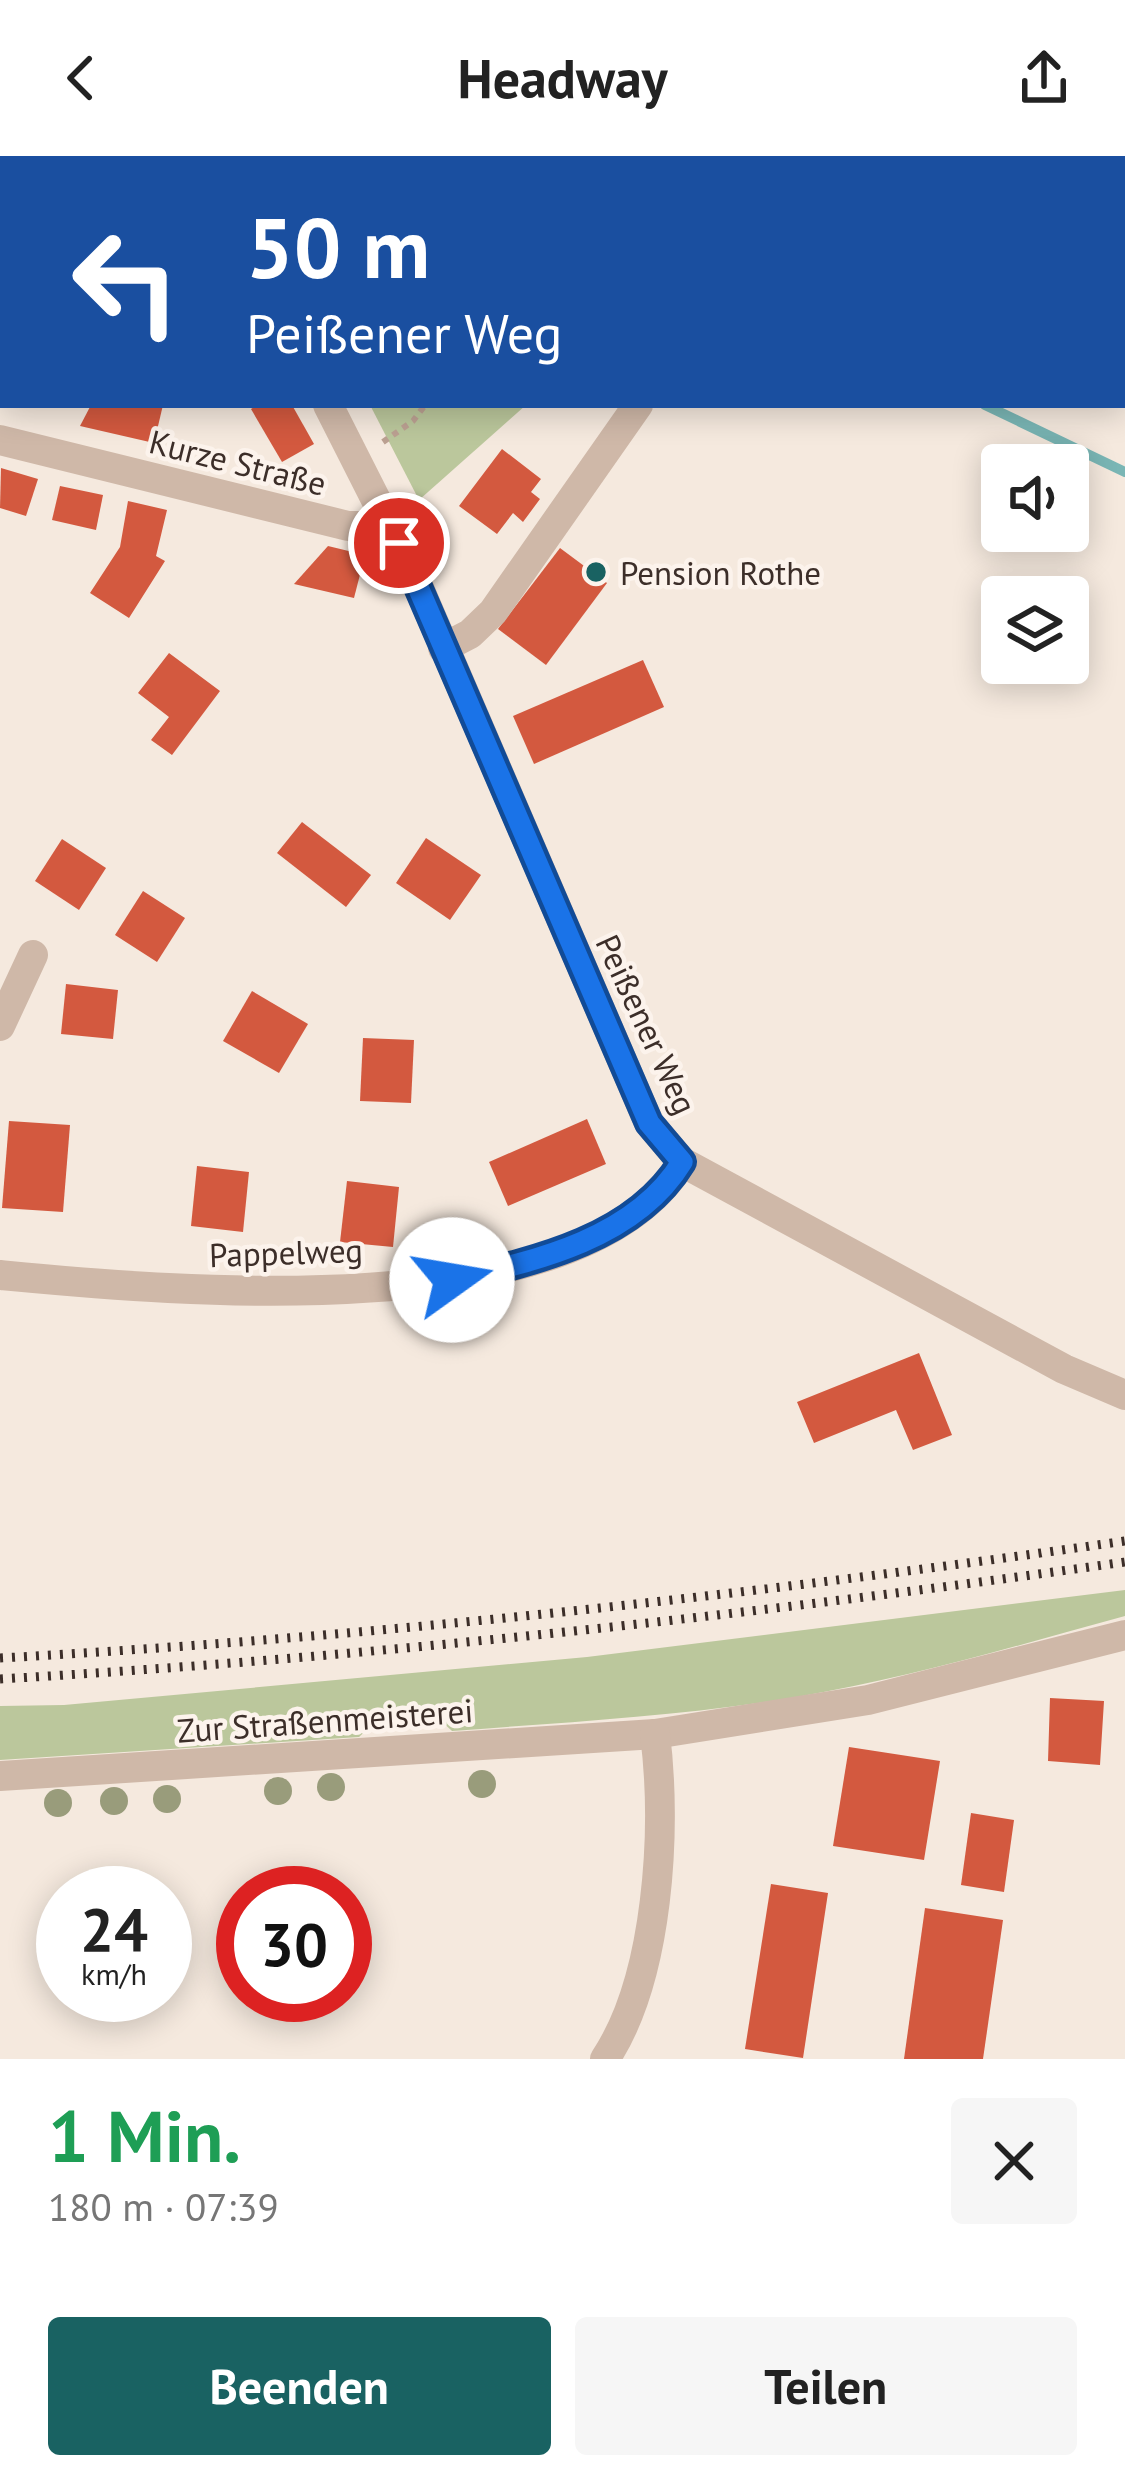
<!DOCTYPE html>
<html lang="de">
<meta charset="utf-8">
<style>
body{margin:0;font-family:"PT Sans",sans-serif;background:#f6f6f6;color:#222;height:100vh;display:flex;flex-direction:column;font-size:45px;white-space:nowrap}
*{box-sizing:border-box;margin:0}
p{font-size:39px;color:#767676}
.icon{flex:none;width:66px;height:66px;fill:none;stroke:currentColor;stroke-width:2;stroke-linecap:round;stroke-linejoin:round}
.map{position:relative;height:1903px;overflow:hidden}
.panel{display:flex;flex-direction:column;background:#fff;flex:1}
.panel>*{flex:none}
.guide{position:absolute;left:0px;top:0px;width:1125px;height:252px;box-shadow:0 6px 30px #0003;background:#1a4fa0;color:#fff;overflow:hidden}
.fabs{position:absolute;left:981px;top:288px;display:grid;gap:24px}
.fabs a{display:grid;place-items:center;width:108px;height:108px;border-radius:12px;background:#fff;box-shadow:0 6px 30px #0003;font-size:60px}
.speed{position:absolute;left:36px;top:1710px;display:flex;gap:24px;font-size:60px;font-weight:700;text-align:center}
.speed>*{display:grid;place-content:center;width:156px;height:156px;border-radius:50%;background:#fff;box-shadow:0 6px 30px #0003;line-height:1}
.speed small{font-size:30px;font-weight:400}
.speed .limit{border:18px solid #d22;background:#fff;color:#111}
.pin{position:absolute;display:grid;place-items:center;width:102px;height:102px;color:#fff;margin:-51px;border:6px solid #fff;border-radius:50%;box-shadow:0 3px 12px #0007}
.me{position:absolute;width:132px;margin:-66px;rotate:77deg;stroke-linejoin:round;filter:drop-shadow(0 0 9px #0008)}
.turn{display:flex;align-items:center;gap:42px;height:252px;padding:0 48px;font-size:54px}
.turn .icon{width:156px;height:156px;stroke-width:2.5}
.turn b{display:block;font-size:84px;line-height:102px}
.round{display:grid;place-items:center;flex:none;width:126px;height:126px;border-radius:12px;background:#f6f6f6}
.head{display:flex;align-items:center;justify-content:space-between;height:204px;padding:0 48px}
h1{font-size:72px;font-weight:700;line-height:90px;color:#1e9e55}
.button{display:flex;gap:24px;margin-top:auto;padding:24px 48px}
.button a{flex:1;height:138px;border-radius:12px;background:#196262;color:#fff;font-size:48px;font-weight:700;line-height:138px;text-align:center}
.button a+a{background:#f6f6f6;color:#222}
header{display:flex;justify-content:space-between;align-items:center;height:156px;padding:0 48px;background:#fff;font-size:54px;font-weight:700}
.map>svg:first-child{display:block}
</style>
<header><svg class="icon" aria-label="back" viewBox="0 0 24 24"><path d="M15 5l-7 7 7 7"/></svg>Headway<svg class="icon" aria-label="share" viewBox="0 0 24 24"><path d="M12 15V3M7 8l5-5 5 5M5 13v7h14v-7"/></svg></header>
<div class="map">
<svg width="1125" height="1903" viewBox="0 0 1125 1903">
<rect width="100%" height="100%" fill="#f5e9de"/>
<g fill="#bbc79c">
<polygon points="370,249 526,249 419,344"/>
<path d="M1125 1434V1460C1016 1490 908 1522 797 1541 683 1560 567 1566 452 1575L436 1560 378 1563 359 1581 0 1604V1550L64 1549 587 1501Z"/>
</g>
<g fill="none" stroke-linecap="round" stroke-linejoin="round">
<g stroke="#7ab6b5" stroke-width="10">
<polyline points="603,0 607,3"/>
<polyline points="985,249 1125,316"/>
</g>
</g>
<g fill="#d3593f">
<polygon points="91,249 163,249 154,287 80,270"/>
<polygon points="257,249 292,249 314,288 282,306 251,253"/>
<polygon points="502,293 541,323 531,336 540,343 523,366 513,357 497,378 459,350"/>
<polygon points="1,312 38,323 26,360 0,352"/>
<polygon points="60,330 103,339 96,374 52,364"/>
<polygon points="128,345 167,354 156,400 165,405 129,462 90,437 120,391"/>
<polygon points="328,390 365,399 354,442 294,428"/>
<polygon points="560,392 607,427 546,509 498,473"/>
<polygon points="169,497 220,535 172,599 151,584 169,561 138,537"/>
<polygon points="643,504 664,551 534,608 513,560"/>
<polygon points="302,666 371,719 346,751 277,697"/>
<polygon points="426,682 481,719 450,764 396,727"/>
<polygon points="62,683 106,712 79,754 35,725"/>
<polygon points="143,735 185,762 157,806 115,779"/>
<polygon points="66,828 118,834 113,883 61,878"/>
<polygon points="252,835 308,868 279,917 223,885"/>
<polygon points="363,882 414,884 411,947 360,945"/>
<polygon points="587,963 606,1008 508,1050 489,1006"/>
<polygon points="9,965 70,969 63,1056 2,1052"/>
<polygon points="197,1010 249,1016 243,1076 191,1070"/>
<polygon points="347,1025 399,1031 393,1091 340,1086"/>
<polygon points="919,1197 952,1279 913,1294 896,1254 814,1287 797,1246"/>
<polygon points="1050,1542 1104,1545 1100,1609 1048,1605"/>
<polygon points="849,1591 940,1605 924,1704 833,1690"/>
<polygon points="971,1657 1014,1664 1004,1736 961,1729"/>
<polygon points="771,1728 828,1737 803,1902 745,1893"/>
<polygon points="925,1752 1003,1764 983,1903 904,1903"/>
</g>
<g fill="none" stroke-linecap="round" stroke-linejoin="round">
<g stroke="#bca192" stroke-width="6" stroke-dasharray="6 6" stroke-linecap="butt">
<polyline points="566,0 566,3"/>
<polyline points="554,3 555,0"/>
<polyline points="383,286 413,265 425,249"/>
</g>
<polyline stroke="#cfb8a8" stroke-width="15" points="869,3 872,0"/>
<g stroke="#cfb8a8" stroke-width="30">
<polyline points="190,0 192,3"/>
<polyline points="328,249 409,409 649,967 682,1006 1064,1213 1125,1239"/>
<polyline points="0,284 348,370 370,370 388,364"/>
<polyline points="443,492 470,478 493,456 638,249"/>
<polyline points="0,870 33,799"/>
<path d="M0 1119C170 1135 580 1175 682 1006"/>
<polyline points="0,1620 655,1578 868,1544 1125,1479"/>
<path d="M605 1903C659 1822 667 1673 655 1578"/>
</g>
<g stroke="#3c2e29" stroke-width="9" stroke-dasharray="3 9" stroke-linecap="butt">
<path d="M0 1502C377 1481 751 1439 1125 1385"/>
<path d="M0 1523C377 1501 751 1459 1125 1406"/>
</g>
</g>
<g fill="#999c7b">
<circle cx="482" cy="1628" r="14"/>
<circle cx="331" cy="1631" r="14"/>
<circle cx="278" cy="1635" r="14"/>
<circle cx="167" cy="1643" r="14"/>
<circle cx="114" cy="1645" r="14"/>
<circle cx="58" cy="1647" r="14"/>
</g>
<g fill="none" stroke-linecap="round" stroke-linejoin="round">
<defs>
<path id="route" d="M399 387 649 967 682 1006C635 1083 535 1105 452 1124"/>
</defs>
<use href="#route" stroke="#114b97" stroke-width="30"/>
<use href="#route" stroke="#1a73e8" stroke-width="21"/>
</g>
<circle fill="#196262" stroke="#fcf3ec" stroke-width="4.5" cx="596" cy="416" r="12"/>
<g text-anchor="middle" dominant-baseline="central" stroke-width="9" stroke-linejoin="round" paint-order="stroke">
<g font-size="33" fill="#3c2e29" stroke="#fcf3ec">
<text transform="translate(238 306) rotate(14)">Kurze Straße</text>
<text transform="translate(647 868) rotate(65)">Peißener Weg</text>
<text transform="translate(286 1096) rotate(-2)">Pappelweg</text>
<text transform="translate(325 1564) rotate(-4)">Zur Straßenmeisterei</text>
</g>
<g font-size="33" fill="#3c2e29" stroke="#fcf3ec" text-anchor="start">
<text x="620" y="416">Pension Rothe</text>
</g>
</g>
</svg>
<div class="fabs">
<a><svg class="icon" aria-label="sound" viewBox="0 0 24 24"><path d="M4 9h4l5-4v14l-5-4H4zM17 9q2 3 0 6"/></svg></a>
<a><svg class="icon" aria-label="layers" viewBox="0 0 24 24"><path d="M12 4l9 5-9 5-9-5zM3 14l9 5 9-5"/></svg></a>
</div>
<div class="speed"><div>24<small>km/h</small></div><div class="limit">30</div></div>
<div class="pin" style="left:399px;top:387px;background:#d93025"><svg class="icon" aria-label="arrive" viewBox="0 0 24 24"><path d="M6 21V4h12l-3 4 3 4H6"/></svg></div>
<svg class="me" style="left:452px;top:1124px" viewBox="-20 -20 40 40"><circle r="19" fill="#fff"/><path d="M0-13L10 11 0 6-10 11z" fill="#1a73e8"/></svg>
<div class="guide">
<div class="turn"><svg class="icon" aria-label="left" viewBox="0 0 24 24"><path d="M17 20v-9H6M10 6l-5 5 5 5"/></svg><div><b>50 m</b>Peißener Weg</div></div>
</div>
</div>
<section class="panel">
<div class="head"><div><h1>1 Min.</h1><p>180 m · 07:39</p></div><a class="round"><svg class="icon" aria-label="close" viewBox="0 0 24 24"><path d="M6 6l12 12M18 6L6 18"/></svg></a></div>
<div class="button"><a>Beenden</a><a>Teilen</a></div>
</section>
